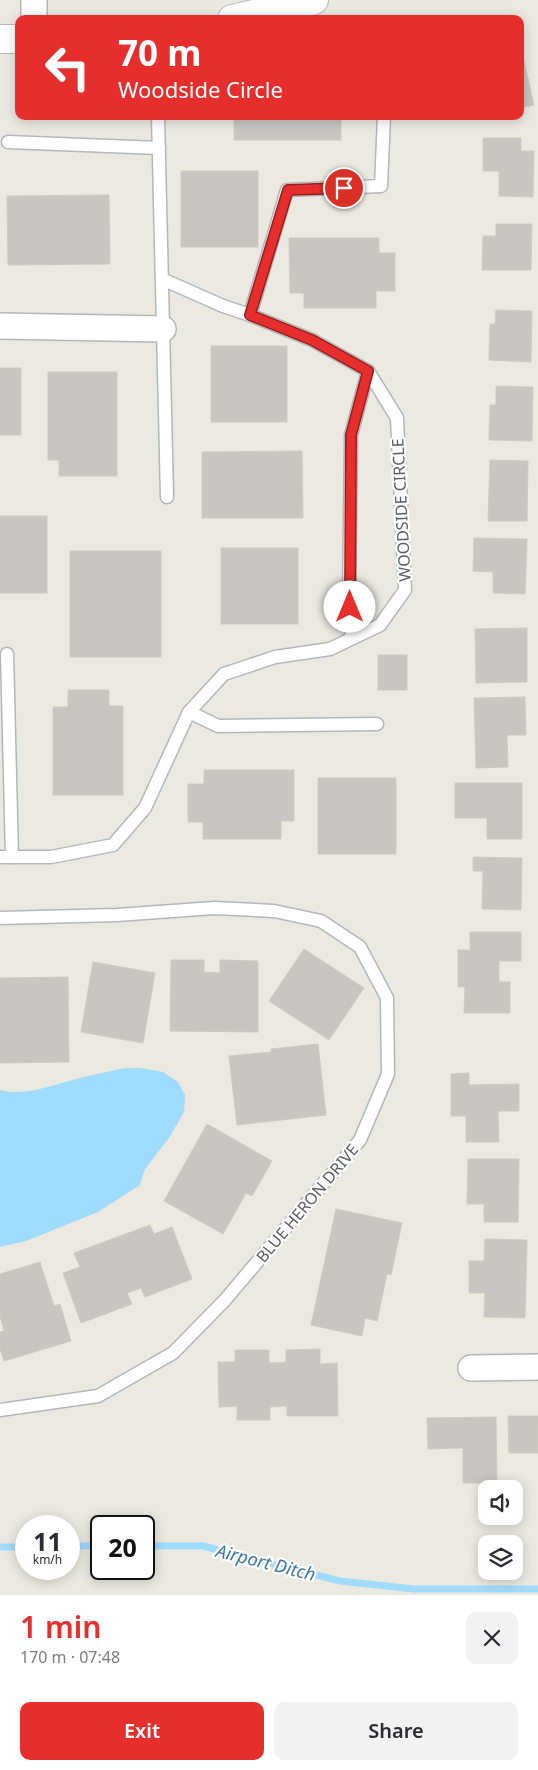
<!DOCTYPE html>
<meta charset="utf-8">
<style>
body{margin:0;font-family:"Noto Sans",sans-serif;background:#f2f2f3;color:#2b2b33;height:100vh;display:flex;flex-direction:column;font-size:19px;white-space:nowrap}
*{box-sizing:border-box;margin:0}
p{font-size:16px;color:#7c7c81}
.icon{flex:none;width:28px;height:28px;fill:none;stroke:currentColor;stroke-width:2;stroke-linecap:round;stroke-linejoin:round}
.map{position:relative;height:1595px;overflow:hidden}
.details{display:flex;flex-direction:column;background:#fff;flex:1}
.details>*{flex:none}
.hud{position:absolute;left:15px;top:15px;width:509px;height:105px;border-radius:10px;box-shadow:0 2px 12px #0003;background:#e62e2d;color:#fff;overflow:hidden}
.controls{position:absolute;left:478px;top:1480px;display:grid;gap:10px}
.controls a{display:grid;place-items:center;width:45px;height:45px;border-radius:10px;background:#fff;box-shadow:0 2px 12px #0003;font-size:25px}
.speed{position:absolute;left:15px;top:1515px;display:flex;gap:10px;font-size:25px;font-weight:700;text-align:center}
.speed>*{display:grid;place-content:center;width:65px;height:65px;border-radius:50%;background:#fff;box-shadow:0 2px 12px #0003;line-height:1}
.speed small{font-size:12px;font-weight:400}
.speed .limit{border:2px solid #111;border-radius:8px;background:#fff;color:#111}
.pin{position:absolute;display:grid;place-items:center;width:42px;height:42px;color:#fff;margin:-21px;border:2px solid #fff;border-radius:50%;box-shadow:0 1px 5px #0007}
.me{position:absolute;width:55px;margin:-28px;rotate:0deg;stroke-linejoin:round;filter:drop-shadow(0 0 4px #0008)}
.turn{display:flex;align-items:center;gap:18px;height:105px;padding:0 20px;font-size:22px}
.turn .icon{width:65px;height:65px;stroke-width:2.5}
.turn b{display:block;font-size:35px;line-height:42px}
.round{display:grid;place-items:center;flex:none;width:52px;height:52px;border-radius:10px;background:#f2f2f3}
.summary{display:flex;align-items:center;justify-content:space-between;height:85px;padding:0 20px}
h1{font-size:30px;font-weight:600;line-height:38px;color:#e62e2d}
.action{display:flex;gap:10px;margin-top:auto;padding:10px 20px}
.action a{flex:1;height:58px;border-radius:10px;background:#e62e2d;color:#fff;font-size:20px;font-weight:600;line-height:58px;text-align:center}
.action a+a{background:#f2f2f3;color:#2b2b33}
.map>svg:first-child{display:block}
</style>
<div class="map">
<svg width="538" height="1595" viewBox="0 0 538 1595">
<rect width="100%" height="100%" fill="#ece9e1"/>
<path fill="#9fdbfd" d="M126 1068H140L163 1072 178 1082 185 1095 184 1112 169 1138 145 1169 140 1185 98 1212 26 1241 0 1247V1090C27 1097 54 1084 80 1078 95 1074 111 1071 126 1068Z"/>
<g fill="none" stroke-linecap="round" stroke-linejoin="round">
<g stroke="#9fdbfd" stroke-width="7">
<polyline points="69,1546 101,1546"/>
<polyline points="144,1546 203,1546 340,1581 414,1589 538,1589"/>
<polyline points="0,1547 26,1547"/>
</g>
</g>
<g fill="#c9c5c0" stroke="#d1cabf">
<polygon points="520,43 534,105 520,108"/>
<rect x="234" y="116" width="107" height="24"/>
<polygon points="483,138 521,138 521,151 534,151 533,197 499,196 499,171 483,171"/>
<rect x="181" y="171" width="77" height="76"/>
<polygon points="109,195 110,264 8,265 7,196"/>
<polygon points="496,224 532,224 531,270 482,270 483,236 496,236"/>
<polygon points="289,238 379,238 379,253 395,253 395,291 376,291 376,308 304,308 304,293 290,293"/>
<polygon points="496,310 532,311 531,362 489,360 490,324 495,324"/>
<rect x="211" y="346" width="76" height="76"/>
<rect x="0" y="368" width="21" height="67"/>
<polygon points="48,372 117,372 117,476 59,476 59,460 48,460"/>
<polygon points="496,386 533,387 532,441 489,440 490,405 496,405"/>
<polygon points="302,451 303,518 202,518 202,452"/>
<polygon points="490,460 528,461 527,521 488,521"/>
<rect x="0" y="516" width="47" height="77"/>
<polygon points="474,538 527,539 525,594 493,593 493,572 473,571"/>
<rect x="221" y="548" width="77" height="76"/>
<rect x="70" y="551" width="91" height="106"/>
<polygon points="527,628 527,682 476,683 475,629"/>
<rect x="378" y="655" width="29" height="35"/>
<polygon points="68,690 109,690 109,706 123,706 123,795 53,795 53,707 68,707"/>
<polygon points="525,697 526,735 507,735 508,767 476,768 474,698"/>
<polygon points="204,770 294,770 294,821 281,821 281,839 203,839 203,822 188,822 188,784 204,784"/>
<rect x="318" y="778" width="78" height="76"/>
<polygon points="455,783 522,783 522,839 487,839 487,818 455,818"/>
<polygon points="473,857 522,858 521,910 482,909 483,871 473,871"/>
<polygon points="470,932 521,932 521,961 499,961 499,982 510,982 510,1013 464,1013 465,987 458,987 458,950 470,950"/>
<polygon points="304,949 364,988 329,1040 269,1001"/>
<polygon points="171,960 204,960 204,972 220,973 220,960 258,961 258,1032 170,1031"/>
<polygon points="93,962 155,973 143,1043 81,1032"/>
<polygon points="68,977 69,1062 0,1063 0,978"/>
<polygon points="318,1044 326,1115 237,1125 229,1056 271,1052 271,1049"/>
<polygon points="469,1073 469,1085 519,1084 519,1111 498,1111 499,1142 466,1142 466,1116 451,1116 451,1074"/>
<polygon points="207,1124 272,1161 252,1196 246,1193 223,1234 164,1201"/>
<polygon points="468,1159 519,1159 518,1222 484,1222 484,1204 467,1204"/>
<polygon points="336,1209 402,1223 391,1275 387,1274 377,1321 365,1318 362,1336 311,1325"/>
<polygon points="150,1225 154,1234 172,1227 192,1279 145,1297 141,1288 127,1293 132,1304 81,1323 63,1273 80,1267 74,1253"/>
<polygon points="485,1239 527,1240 525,1318 484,1317 485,1293 469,1293 469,1261 484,1261"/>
<polygon points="40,1262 54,1306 60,1304 71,1341 4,1361 0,1349 0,1332 4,1331 0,1316 0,1274"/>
<polygon points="320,1349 320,1364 337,1363 338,1416 287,1416 287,1406 270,1407 270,1420 237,1420 237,1406 219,1407 218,1362 235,1362 235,1350 269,1350 269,1363 286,1362 286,1350"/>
<polygon points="508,1416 538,1416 538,1453 509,1453"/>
<polygon points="496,1417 497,1483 463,1483 463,1448 428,1449 427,1418"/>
</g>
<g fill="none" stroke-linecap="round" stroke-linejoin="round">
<defs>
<g id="lane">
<polyline points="158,116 167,497"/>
<polyline points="8,142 159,148"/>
<polyline points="162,279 223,306 250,315"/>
<polyline points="352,638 349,607 351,435 368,371"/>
<polyline points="7,654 12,857"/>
<polyline points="189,712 218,726 377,724"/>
<polyline points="0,857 51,857 113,845 145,808 189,712 224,674 275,657 330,649 380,625 405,590 397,418 368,371 312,340 250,315 287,190 381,186 384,116"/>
<polyline points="0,918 117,915 214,908 274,911 321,921 360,947 387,998 388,1074 360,1140 225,1300 173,1353 98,1396 0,1410"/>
</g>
<g id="street">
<polyline points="34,19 34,0"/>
<polyline points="0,326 163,329"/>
<polyline points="471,1368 538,1367"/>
</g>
<g id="secondary">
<polyline points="232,19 314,0"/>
<polyline points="0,39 19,39"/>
</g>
</defs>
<use href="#lane" stroke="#b3b7bb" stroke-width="15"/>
<use href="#street" stroke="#b3b7bb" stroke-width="28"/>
<use href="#secondary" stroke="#b4b8bd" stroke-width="30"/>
<use href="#lane" stroke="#fff" stroke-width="12"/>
<use href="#street" stroke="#fff" stroke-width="25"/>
<use href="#secondary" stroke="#fff" stroke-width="28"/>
</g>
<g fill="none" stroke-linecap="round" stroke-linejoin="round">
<defs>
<polyline id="route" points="344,188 288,190 250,315 312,340 368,371 351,435 350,607"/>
</defs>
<use href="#route" stroke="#961e1d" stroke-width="12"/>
<use href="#route" stroke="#e62e2d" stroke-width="9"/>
</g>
<g text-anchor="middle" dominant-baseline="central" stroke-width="4.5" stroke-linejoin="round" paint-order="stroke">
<g font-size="16" fill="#595d61" stroke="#fff">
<text transform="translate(401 510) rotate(-93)">WOODSIDE CIRCLE</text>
<text transform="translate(307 1203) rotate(-50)">BLUE HERON DRIVE</text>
</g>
<g font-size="18" font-style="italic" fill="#3c77a6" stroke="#fff">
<text transform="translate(266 1562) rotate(14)">Airport Ditch</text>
</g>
</g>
</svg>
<div class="controls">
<a><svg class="icon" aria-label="sound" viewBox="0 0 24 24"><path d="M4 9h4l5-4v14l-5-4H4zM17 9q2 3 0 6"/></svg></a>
<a><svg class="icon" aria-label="layers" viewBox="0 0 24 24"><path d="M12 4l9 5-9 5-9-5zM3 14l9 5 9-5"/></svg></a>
</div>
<div class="speed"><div>11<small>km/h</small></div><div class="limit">20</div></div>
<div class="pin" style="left:344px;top:188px;background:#d93025"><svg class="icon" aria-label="arrive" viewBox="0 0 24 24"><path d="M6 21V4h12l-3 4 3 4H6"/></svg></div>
<svg class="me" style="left:350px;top:607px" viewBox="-20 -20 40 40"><circle r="19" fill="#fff"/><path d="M0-13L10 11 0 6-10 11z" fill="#e62e2d"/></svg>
<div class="hud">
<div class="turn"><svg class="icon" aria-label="left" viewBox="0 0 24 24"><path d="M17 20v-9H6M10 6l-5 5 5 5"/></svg><div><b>70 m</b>Woodside Circle</div></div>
</div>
</div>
<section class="details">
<div class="summary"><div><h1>1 min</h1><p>170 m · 07:48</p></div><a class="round"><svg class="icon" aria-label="close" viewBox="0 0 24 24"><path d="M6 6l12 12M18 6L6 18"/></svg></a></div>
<div class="action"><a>Exit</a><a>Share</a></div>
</section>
